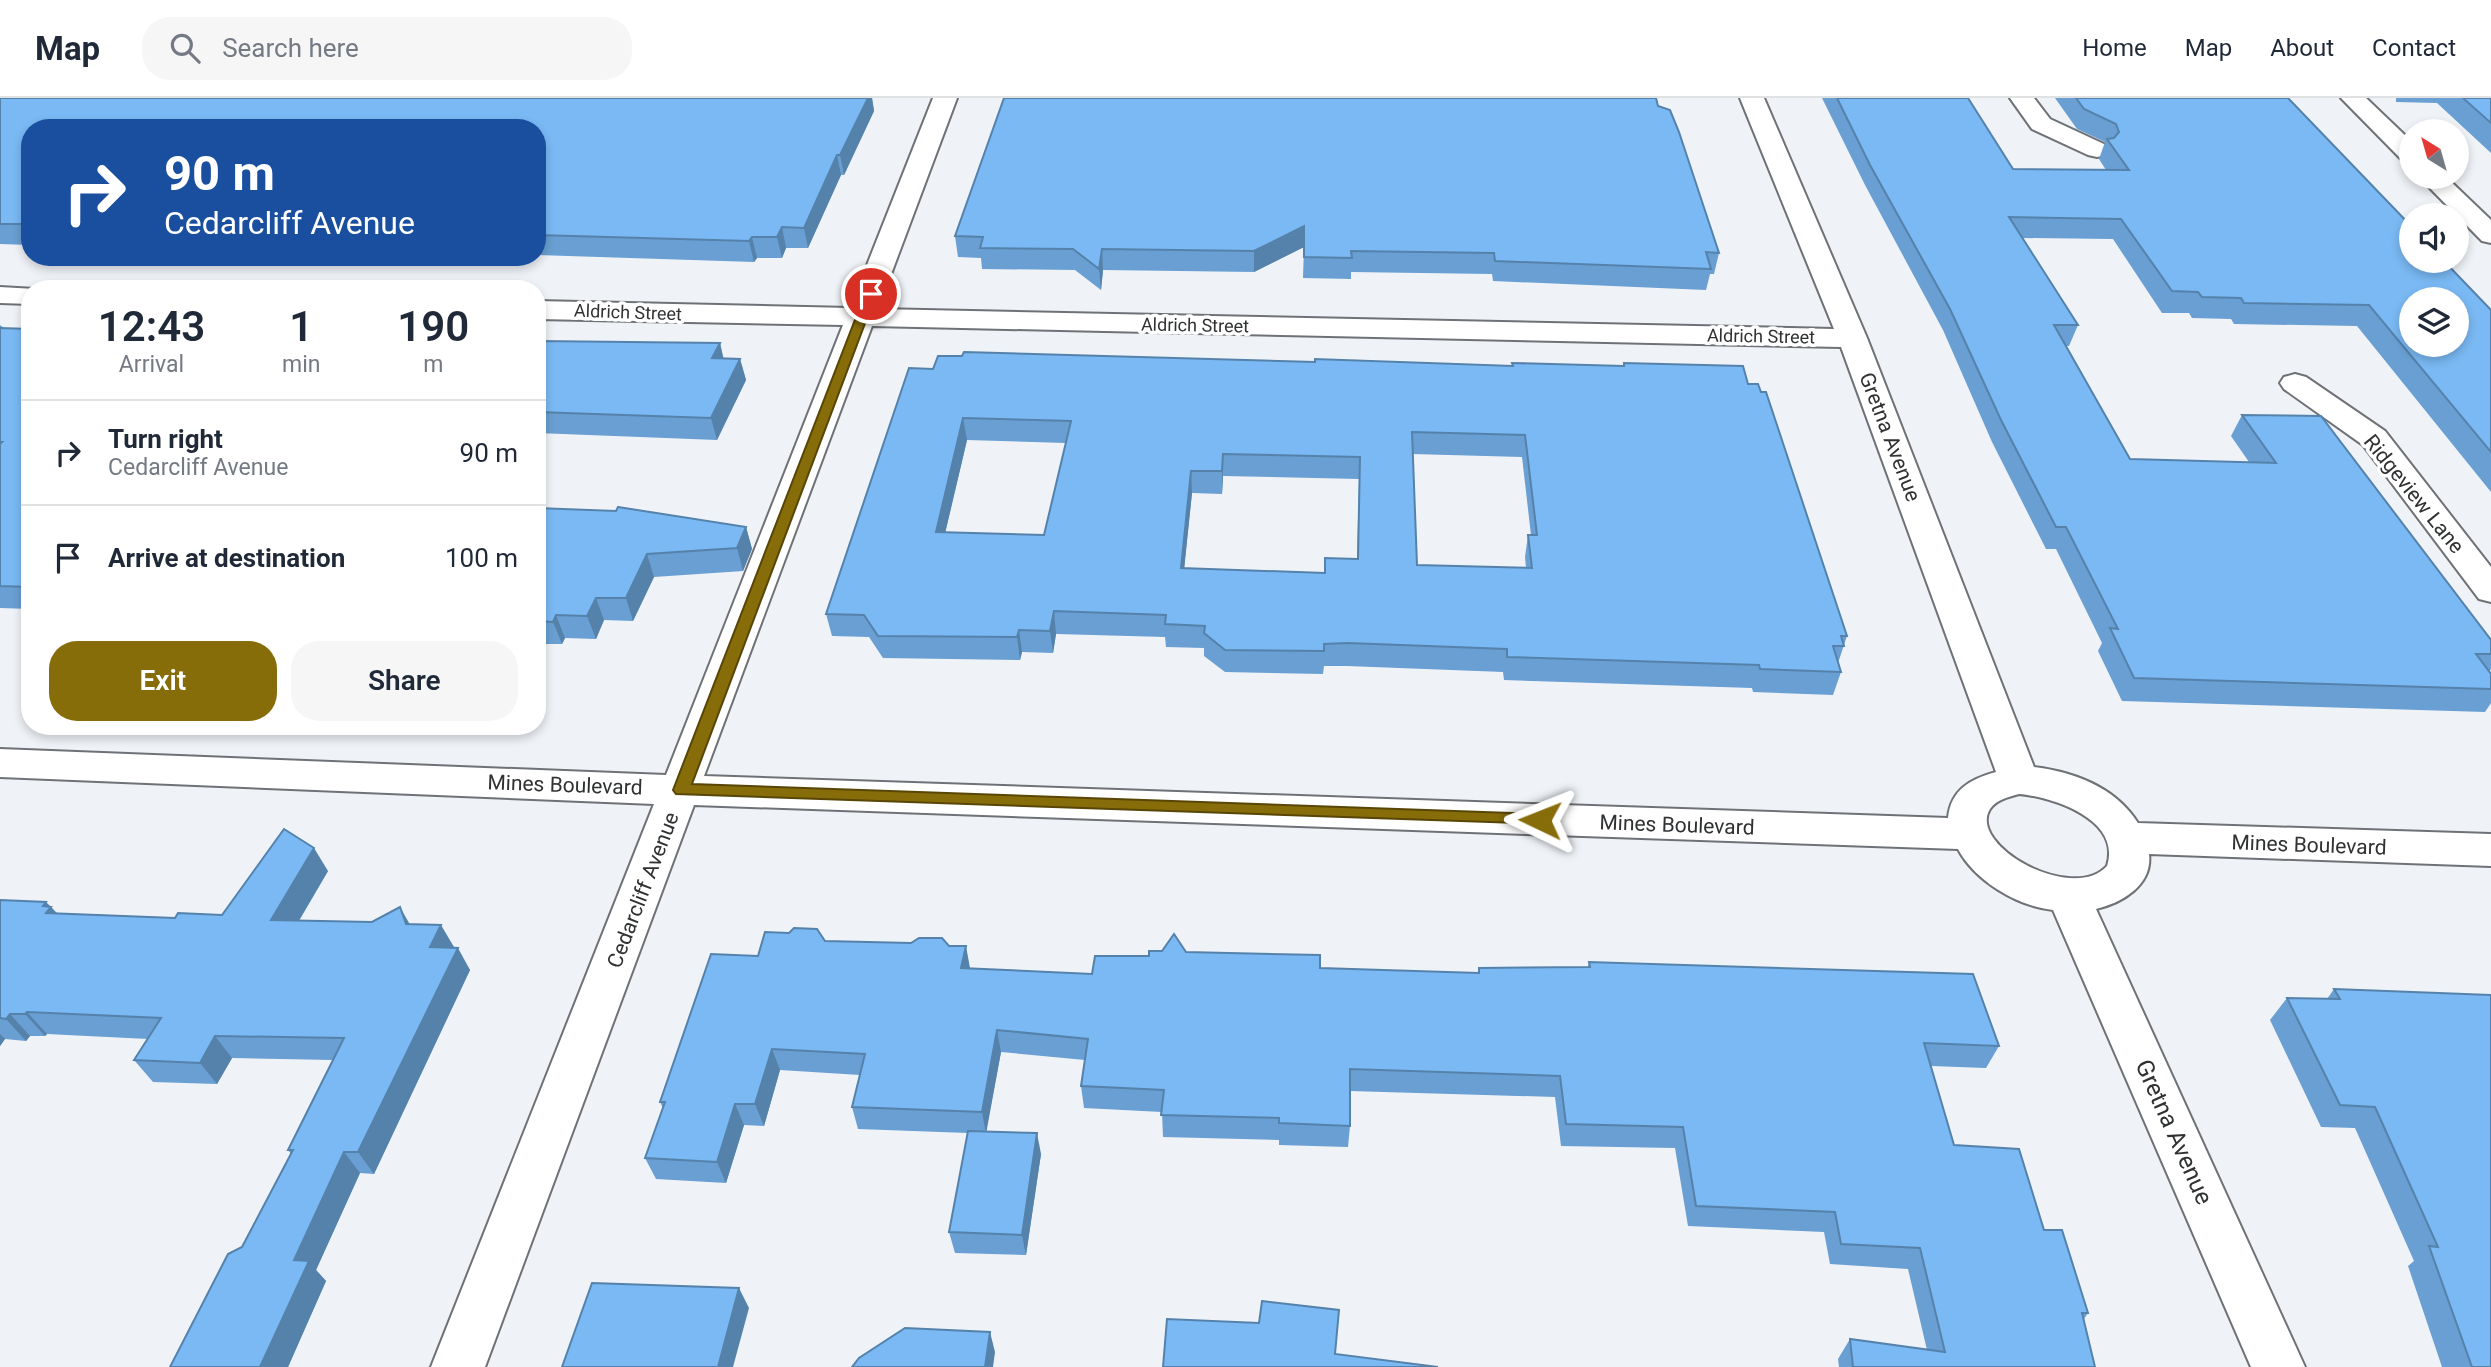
<!DOCTYPE html>
<style>
body{margin:0;font-family:Roboto,sans-serif;background:#f6f6f7;color:#1f2937;height:100vh;display:flex;flex-direction:column;font-size:26px;white-space:nowrap}
*{box-sizing:border-box;margin:0}
p{font-size:23px;color:#747a83}
.icon{flex:none;width:38px;height:38px;fill:none;stroke:currentColor;stroke-width:2;stroke-linecap:round;stroke-linejoin:round}
.map{position:relative;flex:1;overflow:hidden}
.panel{position:absolute;left:21px;top:182px;width:525px;height:455px;display:flex;flex-direction:column;background:#fff;border-radius:28px;box-shadow:0 4px 10px #0003}
.panel>*{flex:none}
.top-card{position:absolute;left:21px;top:21px;width:525px;height:147px;border-radius:28px;box-shadow:0 4px 10px #0003;background:#1a4fa0;color:#fff;overflow:hidden}
.needle{width:46px;rotate:323deg}
.tools{position:absolute;left:2399px;top:21px;display:grid;gap:14px}
.tools a{display:grid;place-items:center;width:70px;height:70px;border-radius:50%;background:#fff;box-shadow:0 4px 10px #0003;font-size:35px}
.pin{position:absolute;display:grid;place-items:center;width:60px;height:60px;color:#fff;margin:-30px;border:4px solid #fff;border-radius:50%;box-shadow:0 2px 7px #0007}
.me{position:absolute;width:77px;margin:-38px;rotate:272deg;stroke-linejoin:round;filter:drop-shadow(0 0 5px #0008)}
.turn{display:flex;align-items:center;gap:24px;height:147px;padding:0 28px;font-size:32px}
.turn .icon{width:91px;height:91px;stroke-width:2.5}
.turn b{display:block;font-size:49px;line-height:60px}
.eta{display:flex;justify-content:space-evenly;align-items:center;height:119px;text-align:center}
.eta b{font-size:42px;font-weight:600;line-height:49px}
.button{display:flex;gap:14px;margin-top:auto;padding:14px 28px}
.button a{flex:1;height:80px;border-radius:28px;background:#876c0a;color:#fff;font-size:28px;font-weight:600;line-height:80px;text-align:center}
.button a+a{background:#f6f6f7;color:#1f2937}
ul{padding:0;list-style:none}
li{display:flex;align-items:center;gap:21px;height:105px;padding:0 28px;border-top:2px solid #e0e1e3}
li div{flex:1}
li b{display:block;font-size:26px}
li em{font-style:normal}
header{display:flex;align-items:center;gap:42px;box-sizing:border-box;height:98px;padding:0 35px;background:#fff;border-bottom:2px solid #e0e1e3}
header strong{font-size:33px}
nav{display:flex;gap:38px;margin-inline-start:auto;font-size:24px}
.search{width:490px;height:63px;background:#f6f6f7;display:flex;align-items:center;gap:18px;box-sizing:border-box;padding:0 24px;border-radius:28px;color:#747a83;font-size:26px}
.map>svg:first-child{display:block}
</style>
<header>
<strong>Map</strong>
<div class="search"><svg class="icon" aria-label="search" viewBox="0 0 24 24"><circle cx="10" cy="10" r="6"/><path d="M15 15l6 6"/></svg>Search here</div>
<nav><a>Home</a><a>Map</a><a>About</a><a>Contact</a></nav>
</header>
<div class="map">
<svg width="2491" height="1269" viewBox="0 0 2491 1269">
<rect width="100%" height="100%" fill="#eff3f8"/>
<g fill="none" stroke-linecap="round" stroke-linejoin="round">
<defs>
<g id="minor">
<path d="M933 0H957L878 211 1834 231 1740 0H1764L1867 240 2034 669C2074 674 2115 689 2138 725L2491 736V768L2149 756C2153 787 2122 805 2096 811L2305 1269H2251L2053 812C2017 808 1975 783 1958 751L694 707 485 1269H431L654 706 0 679V651L666 677 843 227 537 221V203L850 210ZM872 228 1841 249 1996 674C1971 681 1951 691 1948 720L704 678ZM2019 696C2052 699 2122 721 2107 768 2072 806 1967 747 1990 711 1997 701 2009 699 2019 696Z"/>
<polygon points="2010,0 2034,0 2050,21 2106,47 2109,52 2106,57 2097,59 2088,57 2032,31"/>
<polygon points="2341,0 2366,0 2412,44 2412,65 2403,63"/>
<polygon points="2419,79 2446,79 2491,122 2491,145 2482,143"/>
<polygon points="0,189 35,191 30,191 30,206 0,205"/>
<polygon points="2295,276 2306,279 2385,333 2491,469 2491,504 2479,501 2363,347 2284,291 2280,285 2284,279"/>
</g>
</defs>
<use href="#minor" stroke="#6e7276" stroke-width="4"/>
<use href="#minor" fill="#fff" fill-rule="evenodd"/>
</g>
<g fill="#699fd2" fill-rule="evenodd">
<polygon points="0,0 872,0 874,13 844,77 841,77 808,150 786,150 782,160 757,160 754,164 537,157 537,30 30,30 30,147 0,146"/>
<polygon points="1822,0 1968,0 2013,71 2106,72 2099,61 2105,44 2077,31 2055,0 2288,0 2491,212 2491,394 2357,228 2234,226 2231,221 2192,220 2189,215 2162,215 2113,141 2022,140 2078,227 2069,248 2066,248 2130,361 2249,364 2231,338 2242,317 2491,542 2491,571 2489,574 2491,576 2491,605 2485,614 2122,603 2098,553 2102,545 2056,451 2046,451 1992,344 1943,232 1865,87"/>
<polygon points="2396,0 2491,0 2491,55 2437,5 2396,4"/>
<polygon points="1658,8 1719,155 1714,176 1710,176 1706,192 1493,183 1492,176 1351,174 1351,181 1303,180 1304,149 1254,174 1103,172 1101,192 1075,172 982,171 981,160 958,159 955,138"/>
<polygon points="0,227 4,230 30,231 30,511 0,510"/>
<polygon points="537,243 720,245 723,260 740,261 746,282 717,342 537,335"/>
<path d="M1315 264 1512 268V265L1623 268 1624 265 1748 286 1847 538 1838 565 1841 574 1833 597 1753 594 1752 590 1504 582 1503 574 1347 568H1324L1323 576 1225 574 1204 558V550L1166 549 1165 539 1056 536 1053 555 1022 554 1020 562 883 560 869 539 832 538 826 516 933 271ZM967 342 1066 345 1044 437 945 435ZM1412 356 1522 359 1531 437H1528L1525 459 1526 470 1417 467ZM1223 378 1359 381 1357 461 1325 475 1184 470 1192 395 1222 396Z"/>
<polygon points="537,410 746,429 752,451 743,473 654,479 633,523 604,522 596,541 565,540 562,546 537,546"/>
<polygon points="328,773 299,823 410,827 454,849 470,872 374,1076 360,1075 316,1172 326,1183 288,1269 170,1269 242,1149 291,1056 288,1052 333,962 232,960 217,986 153,984 134,962 148,941 47,936 45,938 30,938 26,943 5,941 0,948 0,802 51,809 57,815 175,820 222,817"/>
<polygon points="825,843 949,848 970,871 1092,876 1149,858 1186,854 1320,870 1478,875 1479,870 1588,869 1589,864 1999,948 1986,970 1931,968 1954,1047 2044,1132 2088,1215 2084,1221 2095,1269 1839,1269 1838,1261 1850,1241 1927,1252 1908,1171 1830,1166 1824,1134 1688,1128 1675,1050 1561,1048 1555,999 1350,993 1350,1028 1348,1049 1279,1047 1279,1042 1163,1039 1162,1014 1084,1010 1081,988 1085,962 1001,954 986,1033 1041,1056 1026,1157 955,1155 949,1134 968,1035 858,1031 852,1009 860,977 780,972 764,1028 744,1027 726,1085 656,1081 645,1060 663,1010 660,1004 758,858"/>
<polygon points="2334,891 2491,897 2491,1269 2442,1269 2408,1168 2414,1163 2355,1030 2321,1029 2270,922 2287,900 2327,901"/>
</g>
<g fill="#5582ab">
<polygon points="868,0 872,0 874,13 844,77 840,57"/>
<polygon points="837,57 841,77 808,150 804,130"/>
<polygon points="1304,128 1304,149 1254,174 1254,153"/>
<polygon points="782,129 786,150 782,160 777,139"/>
<polygon points="752,139 757,160 754,164 749,143"/>
<polygon points="1102,151 1103,172 1101,192 1099,171"/>
<polygon points="720,245 725,267 712,260"/>
<polygon points="740,261 746,282 717,342 711,320"/>
<polygon points="963,320 967,342 940,457 936,434"/>
<polygon points="1223,356 1223,378 1222,396 1222,373"/>
<polygon points="1191,373 1192,395 1182,492 1181,470"/>
<polygon points="746,429 752,451 743,473 737,450"/>
<polygon points="647,456 654,479 633,523 626,500"/>
<polygon points="596,500 604,522 596,541 587,518"/>
<polygon points="1054,513 1056,536 1053,555 1050,533"/>
<polygon points="556,517 565,540 562,546 553,524"/>
<polygon points="1019,532 1022,554 1020,562 1017,539"/>
<polygon points="314,750 328,773 286,844 271,822"/>
<polygon points="46,804 51,809 70,831 46,815 43,808"/>
<polygon points="400,809 413,832 406,826"/>
<polygon points="441,827 454,849 430,849"/>
<polygon points="966,848 970,870 961,870"/>
<polygon points="458,850 470,872 374,1076 358,1054"/>
<polygon points="27,914 47,936 45,938 25,916"/>
<polygon points="10,916 30,938 26,943 6,921"/>
<polygon points="997,932 1001,954 986,1036 982,1014"/>
<polygon points="0,936 5,941 0,948"/>
<polygon points="215,938 232,960 217,986 200,965"/>
<polygon points="772,951 780,972 764,1028 755,1006"/>
<polygon points="735,1006 744,1027 726,1085 717,1064"/>
<polygon points="1037,1035 1041,1056 1026,1157 1022,1137"/>
<polygon points="344,1054 360,1075 316,1172 326,1183 288,1269 260,1269 294,1162"/>
<polygon points="739,1190 749,1210 733,1269 718,1269"/>
<polygon points="990,1234 995,1254 993,1269 985,1269"/>
</g>
<g fill="#7ab9f4" stroke="#5582ab" stroke-width="2" fill-rule="evenodd">
<polygon points="0,0 868,0 840,57 837,57 804,130 782,129 777,139 752,139 749,143 537,137 537,30 30,30 30,126 0,126"/>
<polygon points="1004,0 1656,0 1658,8 1670,12 1679,34 1719,155 1706,154 1711,171 1495,163 1494,155 1351,153 1352,160 1304,159 1304,128 1254,153 1102,151 1099,171 1073,151 980,150 983,139 955,138"/>
<path d="M1837 0H1968L2013 71 2129 72 2107 41 2114 40 2119 34 2116 26 2084 11 2076 0H2288L2412 129V163H2444L2491 212V354L2369 207 2244 205 2241 200 2202 199 2198 194 2172 193 2121 121 2009 119 2078 227H2054L2130 361 2276 365 2242 317 2321 318 2491 542V556H2476L2491 576V591L2134 580 2110 530 2118 531 2066 429H2056L2001 322 1950 211 1870 67ZM2412 201H2457V247H2412Z"/>
<polygon points="2463,0 2491,0 2491,25"/>
<polygon points="0,230 30,231 30,489 0,488 0,346 2,344 0,344"/>
<polygon points="537,243 720,245 712,260 740,261 711,320 537,314"/>
<path d="M964 254 1315 264V261L1513 268 1512 265 1624 268V265L1743 268 1748 286H1758L1761 294H1766L1847 538H1841L1844 548H1833L1841 574 1760 571 1759 567 1507 559V551L1348 545 1324 546V553L1225 552 1204 535 1205 528 1165 526 1166 517 1054 513 1050 533 1019 532 1017 539 878 538 864 517 826 516 909 270 933 271 938 258H962ZM963 320 1071 323 1044 437 936 434ZM1412 334 1525 337 1537 437H1528L1532 470 1417 467ZM1223 356 1360 359 1358 461 1325 460V475L1181 470 1191 373H1222Z"/>
<polygon points="618,409 746,429 737,450 647,456 626,500 596,500 587,518 556,517 553,524 537,523 537,410 616,413"/>
<polygon points="284,731 314,750 271,822 372,824 400,809 406,826 441,827 430,849 458,850 358,1054 344,1054 294,1162 309,1163 260,1269 170,1269 228,1156 242,1149 293,1052 288,1052 344,940 215,938 200,965 134,962 161,920 27,914 25,916 10,916 6,921 0,920 0,802 46,804 43,808 51,809 46,815 175,820 178,815 222,817"/>
<polygon points="794,830 817,831 825,843 911,845 919,840 942,840 949,848 966,848 961,870 1092,876 1095,858 1149,858 1149,853 1162,853 1174,836 1186,854 1320,857 1320,870 1479,875 1479,870 1590,869 1589,864 1973,876 1999,948 1924,945 1954,1047 2019,1051 2044,1132 2062,1132 2088,1215 2082,1215 2095,1269 1853,1269 1850,1241 1945,1254 1920,1150 1841,1146 1835,1114 1696,1108 1683,1029 1566,1026 1560,978 1350,971 1350,1028 1279,1025 1279,1020 1161,1017 1164,992 1081,988 1088,941 997,932 982,1014 852,1009 865,956 772,951 755,1006 735,1006 717,1064 645,1060 665,1004 660,1004 711,856 758,858 765,834 789,835"/>
<polygon points="2334,891 2491,897 2491,1269 2472,1269 2429,1148 2438,1149 2375,1009 2340,1007 2287,900 2340,901"/>
<polygon points="968,1033 1037,1035 1022,1137 949,1134"/>
<polygon points="592,1185 739,1190 718,1269 562,1269"/>
<polygon points="1262,1203 1339,1212 1335,1256 1438,1269 1163,1269 1167,1221 1259,1225"/>
<polygon points="905,1230 990,1234 985,1269 852,1269 859,1260"/>
</g>
<polygon fill="#876c0a" stroke="#584606" stroke-width="2" points="871,192 876,196 692,686 1540,716 1549,722 1546,726 676,696 673,692 865,196"/>
<g text-anchor="middle" dominant-baseline="central" stroke-width="7" stroke-linejoin="round" paint-order="stroke">
<g font-size="18" fill="#2f3132" stroke="#fff">
<text transform="translate(628 214) rotate(2)">Aldrich Street</text>
<text transform="translate(1195 227) rotate(1)">Aldrich Street</text>
<text transform="translate(1761 238) rotate(1)">Aldrich Street</text>
</g>
<g font-size="21" fill="#2f3132" stroke="#fff">
<text transform="translate(1890 339) rotate(69)">Gretna Avenue</text>
<text transform="translate(2414 396) rotate(51)">Ridgeview Lane</text>
<text transform="translate(565 687) rotate(2)">Mines Boulevard</text>
<text transform="translate(1677 727) rotate(2)">Mines Boulevard</text>
<text transform="translate(2309 747) rotate(2)">Mines Boulevard</text>
<text transform="translate(643 792) rotate(-69)">Cedarcliff Avenue</text>
</g>
<g font-size="24" fill="#2f3132" stroke="#fff">
<text transform="translate(2174 1034) rotate(66)">Gretna Avenue</text>
</g>
</g>
</svg>
<div class="tools">
<a><svg class="needle" viewBox="-14 -14 28 28"><path d="M0-13l5 13h-10z" fill="#e53935"/><path d="M0 13l5-13h-10z" fill="#747a83"/></svg></a>
<a><svg class="icon" aria-label="sound" viewBox="0 0 24 24"><path d="M4 9h4l5-4v14l-5-4H4zM17 9q2 3 0 6"/></svg></a>
<a><svg class="icon" aria-label="layers" viewBox="0 0 24 24"><path d="M12 4l9 5-9 5-9-5zM3 14l9 5 9-5"/></svg></a>
</div>
<div class="pin" style="left:871px;top:196px;background:#d93025"><svg class="icon" aria-label="arrive" viewBox="0 0 24 24"><path d="M6 21V4h12l-3 4 3 4H6"/></svg></div>
<svg class="me" style="left:1540px;top:722px" viewBox="-20 -20 40 40"><path d="M0-17L14 15 0 8-14 15z" fill="#876c0a" stroke="#fff" stroke-width="4"/></svg>
<div class="top-card">
<div class="turn"><svg class="icon" aria-label="right" viewBox="0 0 24 24"><path d="M7 20v-9h11M14 6l5 5-5 5"/></svg><div><b>90 m</b>Cedarcliff Avenue</div></div>
</div>
<section class="panel">
<div class="eta">
<div><b>12:43</b><p>Arrival</p></div>
<div><b>1</b><p>min</p></div>
<div><b>190</b><p>m</p></div>
</div>
<ul>
<li><svg class="icon" aria-label="right" viewBox="0 0 24 24"><path d="M7 20v-9h11M14 6l5 5-5 5"/></svg><div><b>Turn right</b><p>Cedarcliff Avenue</p></div><em>90 m</em></li>
<li><svg class="icon" aria-label="arrive" viewBox="0 0 24 24"><path d="M6 21V4h12l-3 4 3 4H6"/></svg><div><b>Arrive at destination</b></div><em>100 m</em></li>
</ul>
<div class="button"><a>Exit</a><a>Share</a></div>
</section>
</div>
